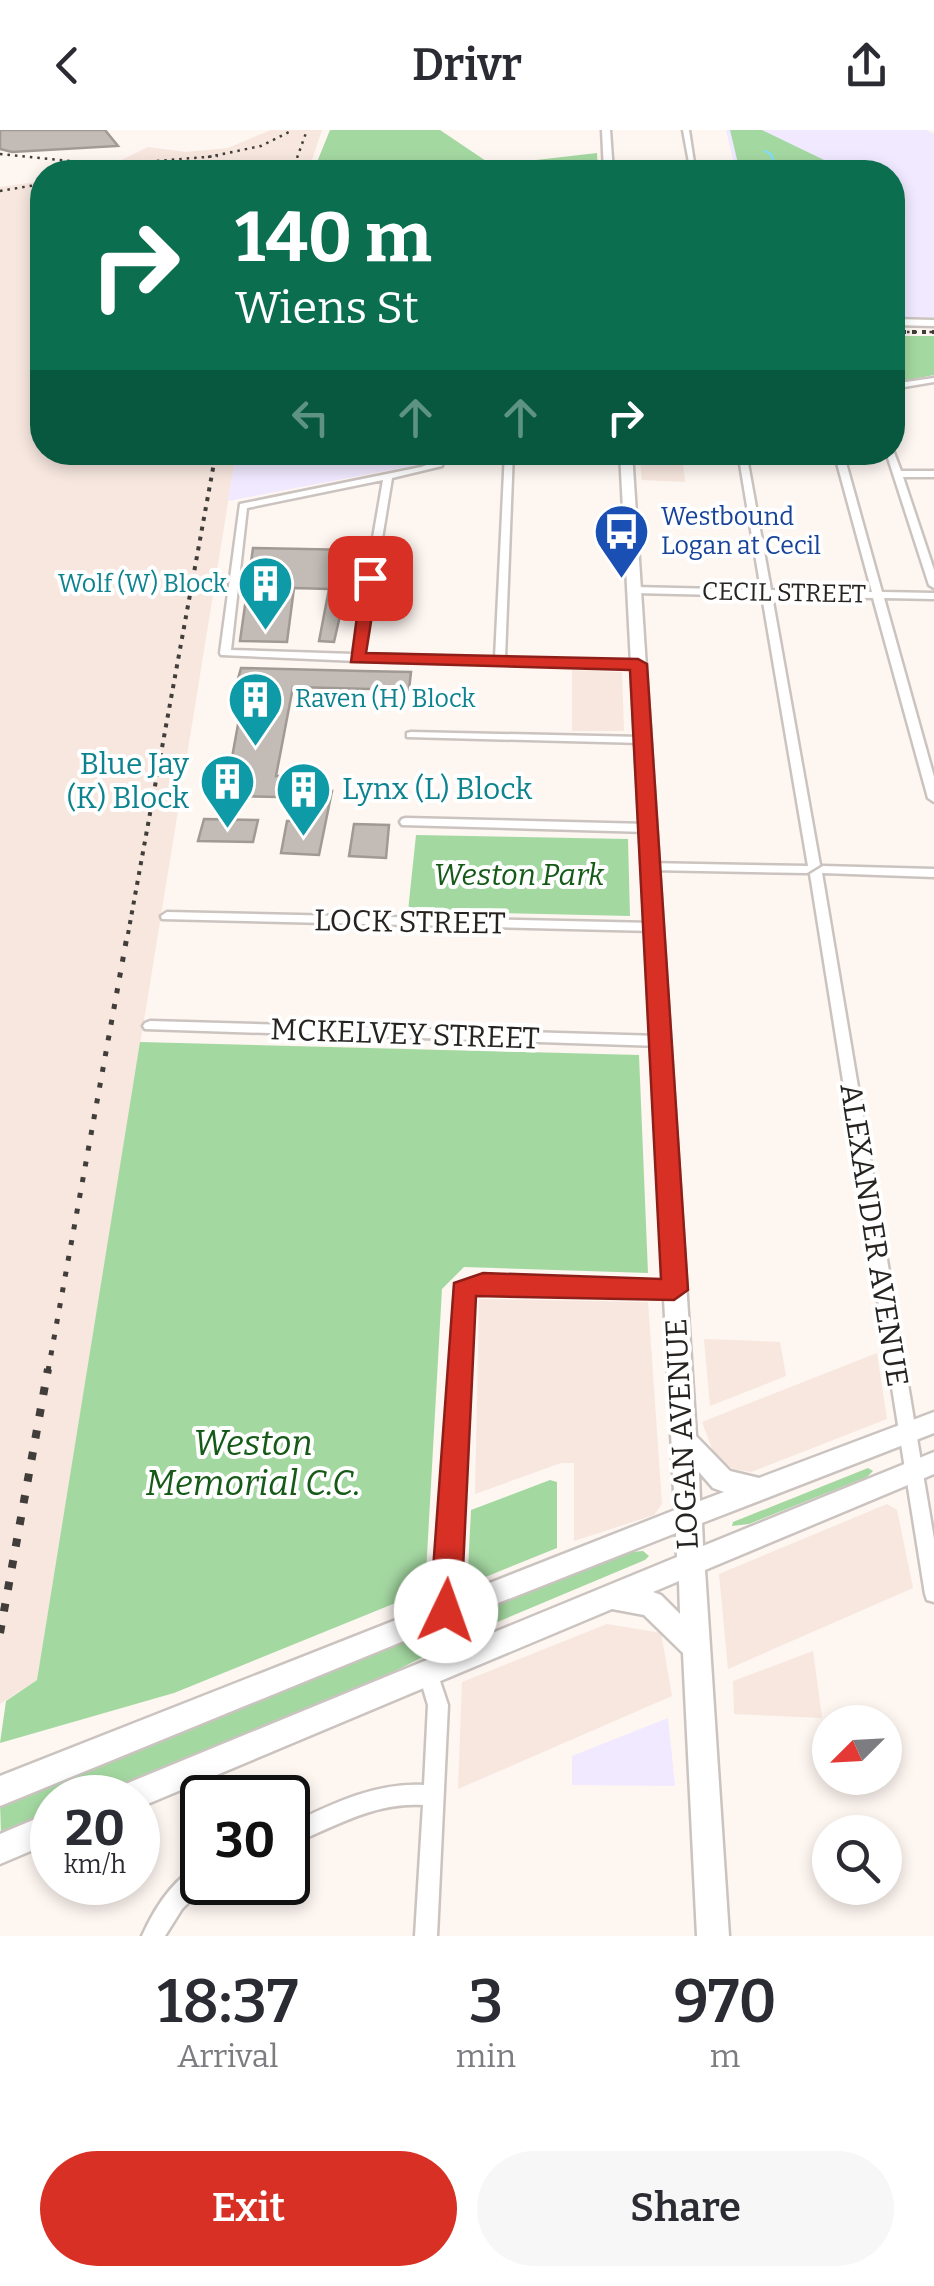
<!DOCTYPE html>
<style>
body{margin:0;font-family:Bitter,serif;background:#f7f7f7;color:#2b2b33;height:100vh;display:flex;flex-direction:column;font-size:38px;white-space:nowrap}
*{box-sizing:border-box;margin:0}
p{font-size:32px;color:#7c7c81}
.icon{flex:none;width:55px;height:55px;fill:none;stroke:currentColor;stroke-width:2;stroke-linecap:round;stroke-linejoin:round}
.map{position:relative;height:1806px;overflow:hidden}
.details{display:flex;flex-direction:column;background:#fff;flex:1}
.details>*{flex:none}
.guide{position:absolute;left:30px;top:30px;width:875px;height:305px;border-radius:40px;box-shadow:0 5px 15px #0003;background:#0b6e4f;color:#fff;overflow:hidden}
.needle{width:65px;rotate:246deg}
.controls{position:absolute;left:812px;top:1575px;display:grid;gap:20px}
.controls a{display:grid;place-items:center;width:90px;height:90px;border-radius:50%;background:#fff;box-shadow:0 5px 15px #0003;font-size:50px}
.speed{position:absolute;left:30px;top:1645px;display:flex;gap:20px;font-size:50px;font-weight:700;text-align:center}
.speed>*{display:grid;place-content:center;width:130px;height:130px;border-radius:50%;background:#fff;box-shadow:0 5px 15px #0003;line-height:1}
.speed small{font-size:25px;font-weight:400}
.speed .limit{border:5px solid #111;border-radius:15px;background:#fff;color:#111}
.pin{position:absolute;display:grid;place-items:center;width:85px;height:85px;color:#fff;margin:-42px;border-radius:20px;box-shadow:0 5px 15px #0006}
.me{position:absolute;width:110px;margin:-55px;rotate:3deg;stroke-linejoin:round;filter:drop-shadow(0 0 8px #0008)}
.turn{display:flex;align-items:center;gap:35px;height:210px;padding:0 40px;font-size:45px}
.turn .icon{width:130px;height:130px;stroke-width:2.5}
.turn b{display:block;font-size:70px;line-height:85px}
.lanes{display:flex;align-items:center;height:95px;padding:0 40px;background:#0003;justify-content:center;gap:50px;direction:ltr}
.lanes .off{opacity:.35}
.eta{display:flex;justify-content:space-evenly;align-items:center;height:170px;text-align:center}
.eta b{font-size:60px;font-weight:600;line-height:70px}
.button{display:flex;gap:20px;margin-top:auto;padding:20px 40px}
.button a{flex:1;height:115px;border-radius:60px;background:#d93025;color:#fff;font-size:40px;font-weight:600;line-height:115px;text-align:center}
.button a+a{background:#f7f7f7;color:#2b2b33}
header{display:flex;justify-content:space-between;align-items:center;height:130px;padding:0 40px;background:#fff;font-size:45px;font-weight:600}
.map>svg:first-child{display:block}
</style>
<header><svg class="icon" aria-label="back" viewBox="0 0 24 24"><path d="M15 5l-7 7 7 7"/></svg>Drivr<svg class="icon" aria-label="share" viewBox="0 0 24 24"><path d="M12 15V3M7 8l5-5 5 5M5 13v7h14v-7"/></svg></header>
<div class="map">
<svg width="934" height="1806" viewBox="0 0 934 1806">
<rect width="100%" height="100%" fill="#fef6f1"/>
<g fill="#f7e7df">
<polygon points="271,0 322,0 308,42 97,42 148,17 186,22 228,18"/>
<polygon points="42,51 42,322 236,323 37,1550 0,1574 0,57"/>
<polygon points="639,323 682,323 685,352 642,350"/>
<polygon points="572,540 622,542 624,601 572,601"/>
<polygon points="479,1169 648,1172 662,1374 654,1385 574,1411 574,1333 561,1333 475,1364"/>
<polygon points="704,1209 780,1212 786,1246 710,1276"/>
<polygon points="877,1223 887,1289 751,1342 733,1339 714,1324 702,1292"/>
<polygon points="887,1374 897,1380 913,1458 728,1539 719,1444"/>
<polygon points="607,1494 661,1503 672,1566 458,1659 462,1552"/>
<polygon points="813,1521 822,1588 734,1584 733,1551"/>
</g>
<g fill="#f1e9ff">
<polygon points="726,0 926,0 934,4 934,187 893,187 892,42 736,42"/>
<polygon points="236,323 236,322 428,323 427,333 228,371"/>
<polygon points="668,1588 675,1656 572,1655 572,1626"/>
</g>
<g fill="#a4d8a1">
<polygon points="330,0 440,0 492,35 597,23 598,42 313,42"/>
<polygon points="730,0 762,0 849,42 740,42"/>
<polygon points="893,206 934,206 934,245 893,253"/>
<polygon points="416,705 628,709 630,786 408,781"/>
<polygon points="140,912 639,925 648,1143 464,1137 442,1159 425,1461 174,1563 0,1613 6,1571 37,1550"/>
<polygon points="868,1338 873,1341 867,1347 749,1394 732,1396 733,1392"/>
<polygon points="550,1350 557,1352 557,1418 483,1448 468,1440 471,1380"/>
<polygon points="643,1421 649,1426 645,1430 469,1504 371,1553 90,1667 52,1668 52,1683 1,1703 0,1673 619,1423"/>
</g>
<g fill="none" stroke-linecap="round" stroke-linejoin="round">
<polyline stroke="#81def6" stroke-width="2.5" points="765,21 771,24 777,42"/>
</g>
<g fill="#c2bbb6" stroke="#a09994" stroke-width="2.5">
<polygon points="0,0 105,0 118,16 12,22 0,19"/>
<polygon points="253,418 355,420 334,512 319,511 329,459 294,458 287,512 240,511"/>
<polygon points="241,538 362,541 411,542 409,560 293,557 276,646 282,646 278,667 225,666 245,556 236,556"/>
<polygon points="304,661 332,661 319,725 281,723 287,691 298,691"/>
<polygon points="204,689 258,690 253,712 198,711"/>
<polygon points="354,694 389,695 386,728 349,726"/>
</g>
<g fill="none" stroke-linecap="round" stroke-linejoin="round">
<defs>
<g id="minor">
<polygon points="683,0 689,0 695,39 609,41 606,39 609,37 690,38"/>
<polygon points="698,38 734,38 737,40 734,42 696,41"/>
<polygon points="934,248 934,252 892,259 892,254"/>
<polygon points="893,320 901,341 934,341 934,347 903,347 934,440 934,458 929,455 886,322 892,322"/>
<path d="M437 322H445L442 336 392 348 363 524 495 528 505 322H513L505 528 638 532 643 535 642 537 357 531 221 525 220 523 240 374 421 337 435 332ZM383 350 353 524 231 520 247 378Z"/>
<polygon points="738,322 746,322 771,460 872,462 834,322 843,322 882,462 934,463 934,469 884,468 934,647 934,672 928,668 873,468 772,466 820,735 807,743 650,740 644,736 646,733 808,736 762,466 634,463 629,460 634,457 761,460"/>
<polygon points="411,602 642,607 648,610 642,613 407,607 407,603"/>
<polygon points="406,688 647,694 653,698 647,702 402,695 400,692 402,689"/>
<polygon points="823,736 934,739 934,747 822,743 934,1409 934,1472 927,1470 925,1464 810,744"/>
<polygon points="167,782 653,793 659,797 653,801 162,789 161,786"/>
<polygon points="150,891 660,906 667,911 660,916 145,899 143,896 145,893"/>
<polygon points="483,1147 674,1154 680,1156 682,1160 680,1164 674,1166 483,1159 471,1164 454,1481 452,1487 445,1490 438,1487 436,1481 455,1160 457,1156"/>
<path d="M429 1536 436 1539 448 1575 437 1806H415L423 1675C373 1672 332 1698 288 1716V1695C330 1675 375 1652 424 1655L428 1575 419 1545 422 1539Z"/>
<path d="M202 1734V1752H209L182 1779 165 1806H142C154 1779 174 1747 202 1734Z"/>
</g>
<g id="secondary">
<polygon points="602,0 610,0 613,42 604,42"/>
<polygon points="892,189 934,190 934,196 892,195"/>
<path d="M620 322H632L696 1306 730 1341 759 1348 934 1282V1303L702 1393 703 1416 934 1322V1344L705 1440 729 1806H697L683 1523 644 1485 612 1479 138 1678V1668H111L116 1658 677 1427 676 1403 455 1490 0 1676V1646L675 1380ZM699 1342 713 1358 724 1362 700 1371ZM679 1451 680 1484 661 1465 653 1462Z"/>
<polygon points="52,1682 52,1712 0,1734 0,1704"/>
</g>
</defs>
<use href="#minor" stroke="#cbc3bf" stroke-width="5"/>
<use href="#secondary" stroke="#cbc3bf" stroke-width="5"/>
<use href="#minor" fill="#fff" fill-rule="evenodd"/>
<use href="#secondary" fill="#fff" fill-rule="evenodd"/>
<g stroke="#403d3a" stroke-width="2.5" stroke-dasharray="2.5 5" stroke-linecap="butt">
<polyline points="0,24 108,35 218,26"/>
<polyline points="208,27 261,16 293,0"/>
<polyline points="292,42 307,0"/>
<polyline points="0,61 42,54"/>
<polyline points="892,202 934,202"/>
</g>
<g stroke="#403d3a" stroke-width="4" stroke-dasharray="4 6" stroke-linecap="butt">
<polyline points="892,202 934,202"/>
<polyline points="128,804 216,322"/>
</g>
<polyline stroke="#403d3a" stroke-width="5" stroke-dasharray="5 11" stroke-linecap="butt" points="48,1241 128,801"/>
<polyline stroke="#403d3a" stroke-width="8" stroke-dasharray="8 14" stroke-linecap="butt" points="0,1503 48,1239"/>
</g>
<polygon fill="#d93025" stroke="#8d1f18" stroke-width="2.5" points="370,443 378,448 366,523 638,529 647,534 688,1160 674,1170 476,1166 461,1481 456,1491 446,1495 435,1491 430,1481 454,1153 483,1143 661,1149 630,540 351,532 362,448"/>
<defs>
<symbol id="bus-pin" viewBox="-11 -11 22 30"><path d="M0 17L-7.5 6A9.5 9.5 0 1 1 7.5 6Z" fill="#1a4fb4" stroke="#fff"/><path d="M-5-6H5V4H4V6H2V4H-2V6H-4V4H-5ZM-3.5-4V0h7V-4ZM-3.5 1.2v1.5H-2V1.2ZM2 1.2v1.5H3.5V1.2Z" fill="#fff"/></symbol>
<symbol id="building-pin" viewBox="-11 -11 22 30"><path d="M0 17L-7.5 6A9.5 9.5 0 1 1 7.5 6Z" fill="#0f9aa8" stroke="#fff"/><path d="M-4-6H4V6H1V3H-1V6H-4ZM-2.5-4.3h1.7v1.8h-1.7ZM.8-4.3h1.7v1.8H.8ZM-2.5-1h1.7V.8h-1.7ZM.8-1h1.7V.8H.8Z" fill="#fff"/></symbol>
</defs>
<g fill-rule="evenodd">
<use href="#bus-pin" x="590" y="370" width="63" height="86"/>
<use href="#building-pin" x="234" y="422" width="63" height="86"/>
<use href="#building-pin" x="224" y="538" width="63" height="86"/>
<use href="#building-pin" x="196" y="620" width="63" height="86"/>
<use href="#building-pin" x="272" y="628" width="63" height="86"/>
</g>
<g text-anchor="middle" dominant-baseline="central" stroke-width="8" stroke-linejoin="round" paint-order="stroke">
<g font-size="25" fill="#164399" stroke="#fff" text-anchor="start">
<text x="661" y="387">Westbound<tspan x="661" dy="29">Logan at Cecil</tspan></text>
</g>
<g font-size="25" fill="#0d838f" stroke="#fff" text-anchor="end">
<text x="227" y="454">Wolf (W) Block</text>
<text x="295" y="569" text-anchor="start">Raven (H) Block</text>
</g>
<g font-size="25" fill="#262321" stroke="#fff">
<text transform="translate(784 463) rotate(1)">CECIL STREET</text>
</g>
<g font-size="30" fill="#0d838f" stroke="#fff" text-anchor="end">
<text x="189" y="634">Blue Jay<tspan x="189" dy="34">(K) Block</tspan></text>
<text x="342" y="659" text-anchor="start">Lynx (L) Block</text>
</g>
<g font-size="30" font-style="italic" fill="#165a18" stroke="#fff">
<text x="519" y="745">Weston Park</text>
</g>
<g font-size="30" fill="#262321" stroke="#fff">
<text transform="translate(410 792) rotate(1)">LOCK STREET</text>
<text transform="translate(405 904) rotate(2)">MCKELVEY STREET</text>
<text transform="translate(874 1105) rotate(81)">ALEXANDER AVENUE</text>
<text transform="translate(682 1304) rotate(-93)">LOGAN AVENUE</text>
</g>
<g font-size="35" font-style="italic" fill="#165a18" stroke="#fff">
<text x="253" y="1313">Weston<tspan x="253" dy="40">Memorial C.C.</tspan></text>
</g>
</g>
</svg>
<div class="controls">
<a><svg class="needle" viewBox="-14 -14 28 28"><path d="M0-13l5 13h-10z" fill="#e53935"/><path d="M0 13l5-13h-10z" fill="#7c7c81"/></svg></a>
<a><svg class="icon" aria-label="search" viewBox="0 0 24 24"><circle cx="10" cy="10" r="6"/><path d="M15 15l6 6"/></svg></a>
</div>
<div class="speed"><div>20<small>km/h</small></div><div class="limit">30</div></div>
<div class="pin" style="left:370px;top:448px;background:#d93025"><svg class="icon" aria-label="arrive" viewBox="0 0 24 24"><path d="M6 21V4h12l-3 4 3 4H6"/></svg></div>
<svg class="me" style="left:446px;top:1481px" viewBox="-20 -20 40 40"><circle r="19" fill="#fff"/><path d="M0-13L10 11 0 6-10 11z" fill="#d93025"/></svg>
<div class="guide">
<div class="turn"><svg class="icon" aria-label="right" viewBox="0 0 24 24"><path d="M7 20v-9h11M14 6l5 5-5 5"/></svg><div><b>140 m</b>Wiens St</div></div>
<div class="lanes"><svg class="icon off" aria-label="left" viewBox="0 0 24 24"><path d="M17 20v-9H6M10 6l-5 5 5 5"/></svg><svg class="icon off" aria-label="ahead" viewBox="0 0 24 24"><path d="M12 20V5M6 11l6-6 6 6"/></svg><svg class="icon off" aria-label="ahead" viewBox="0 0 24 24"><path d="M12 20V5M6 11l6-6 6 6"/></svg><svg class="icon" aria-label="right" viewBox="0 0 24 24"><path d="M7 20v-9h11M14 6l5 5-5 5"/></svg></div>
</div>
</div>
<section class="details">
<div class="eta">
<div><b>18:37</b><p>Arrival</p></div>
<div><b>3</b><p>min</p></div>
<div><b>970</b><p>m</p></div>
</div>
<div class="button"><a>Exit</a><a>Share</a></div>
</section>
